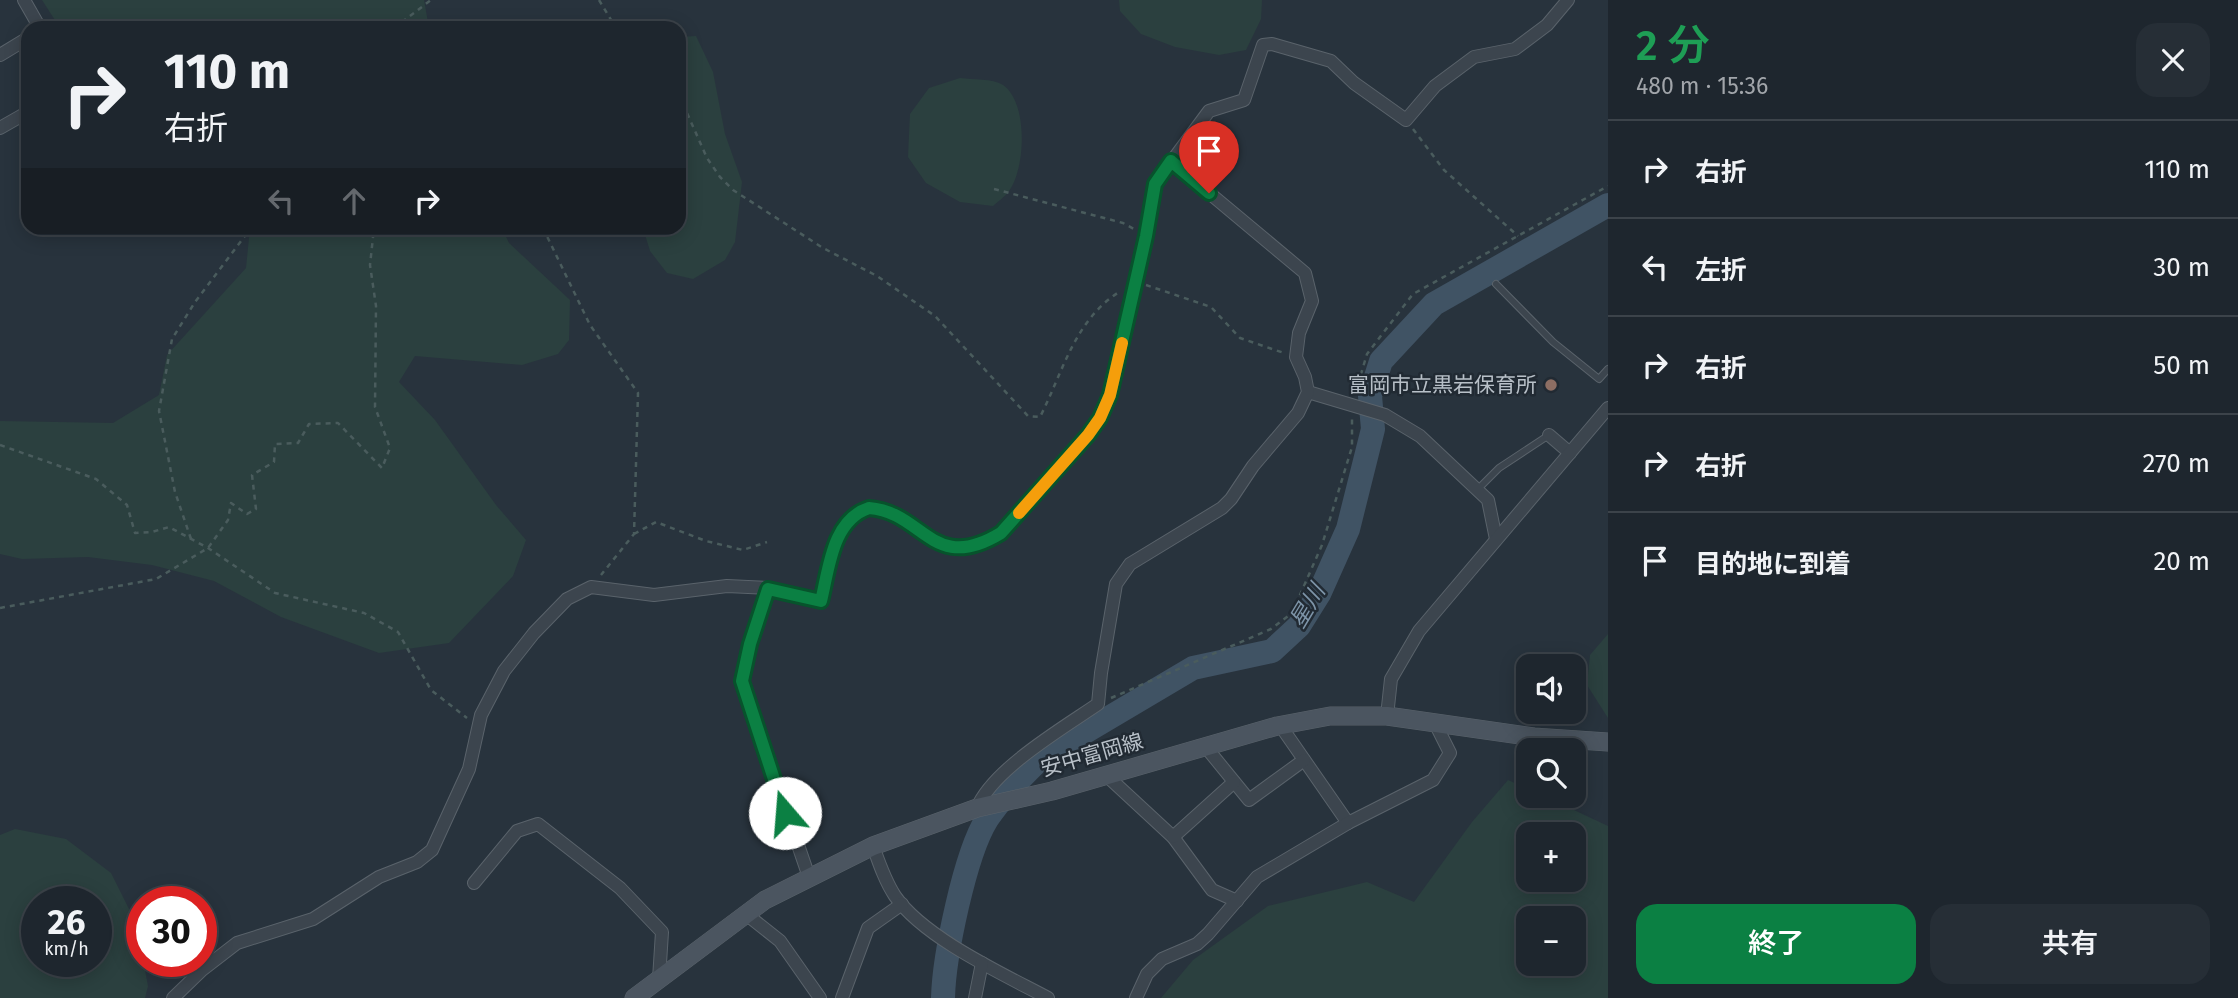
<!DOCTYPE html>
<html lang="ja">
<meta charset="utf-8">
<style>
body{margin:0;font-family:"Fira Sans","Noto Sans JP",sans-serif;background:#262e36;color:#f1f3f6;height:100vh;display:flex;flex-direction:column;font-size:26px;white-space:nowrap}
*{box-sizing:border-box;margin:0}
p{font-size:23px;color:#a1a5aa}
.icon{flex:none;width:38px;height:38px;fill:none;stroke:currentColor;stroke-width:2;stroke-linecap:round;stroke-linejoin:round}
.map{position:relative;flex:1;overflow:hidden}
.details{display:flex;flex-direction:column;background:#1e262e;width:630px}
.details>*{flex:none}
.top-card{position:absolute;left:21px;top:21px;width:665px;height:214px;border-radius:21px;box-shadow:0 4px 18px #0003,0 0 0 2px #3c434a;background:#1e262e;color:#f1f3f6;overflow:hidden}
.tools{position:absolute;left:1516px;top:654px;display:grid;gap:14px}
.tools a{display:grid;place-items:center;width:70px;height:70px;border-radius:14px;background:#1e262e;box-shadow:0 4px 18px #0003,0 0 0 2px #3c434a;font-size:35px}
.speed{position:absolute;left:21px;top:886px;display:flex;gap:14px;font-size:35px;font-weight:700;text-align:center}
.speed>*{display:grid;place-content:center;width:91px;height:91px;border-radius:50%;background:#1e262e;box-shadow:0 4px 18px #0003,0 0 0 2px #3c434a;line-height:1}
.speed small{font-size:18px;font-weight:400}
.speed .limit{border:10px solid #d22;background:#fff;color:#111}
.pin{position:absolute;display:grid;place-items:center;width:60px;height:60px;color:#fff;margin:-72px -30px;border-radius:50% 50% 50% 0;rotate:-45deg;box-shadow:0 0 7px #0007}
.pin .icon{rotate:45deg}
.me{position:absolute;width:77px;margin:-38px;rotate:342deg;stroke-linejoin:round;filter:drop-shadow(0 0 5px #0008)}
.turn{display:flex;align-items:center;gap:24px;height:147px;padding:0 28px;font-size:32px}
.turn .icon{width:91px;height:91px;stroke-width:2.5}
.turn b{display:block;font-size:49px;line-height:60px}
.lanes{display:flex;align-items:center;height:66px;padding:0 28px;background:#0003;justify-content:center;gap:35px;direction:ltr}
.lanes .off{opacity:.35}
.round{display:grid;place-items:center;flex:none;width:74px;height:74px;border-radius:21px;background:#262e36}
.summary{display:flex;align-items:center;justify-content:space-between;height:119px;padding:0 28px}
h1{font-size:42px;font-weight:600;line-height:52px;color:#1e9e55}
.button{display:flex;gap:14px;margin-top:auto;padding:14px 28px}
.button a{flex:1;height:80px;border-radius:21px;background:#0b8043;color:#fff;font-size:28px;font-weight:600;line-height:80px;text-align:center}
.button a+a{background:#262e36;color:#f1f3f6}
ul{padding:0;list-style:none}
li{display:flex;align-items:center;gap:21px;height:98px;padding:0 28px;border-top:2px solid #3c434a}
li div{flex:1}
li b{display:block;font-size:26px}
li em{font-style:normal}
main{display:flex;flex:1;min-height:0}
.map>svg:first-child{display:block}
</style>
<main>
<div class="map">
<svg width="1608" height="998" viewBox="0 0 1608 998">
<rect width="100%" height="100%" fill="#28333d"/>
<g fill="#2b403f" fill-rule="evenodd">
<polygon points="42,0 424,0 429,28 60,28"/>
<polygon points="1119,0 1262,0 1261,19 1246,50 1219,55 1175,47 1141,34 1120,11"/>
<polygon points="696,36 713,72 725,134 742,182 735,242 725,260 693,279 667,273 650,251 643,228 679,228 679,37"/>
<path d="M960 78C973 80 992 78 1003 85 1028 102 1026 168 1009 191 1005 197 998 201 993 206L960 202 926 183 908 157 910 114 929 88Z"/>
<polygon points="250,228 502,228 509,243 570,300 569,340 558,354 522,365 415,356 399,382 435,420 496,505 526,540 513,576 449,643 379,653 281,617 214,581 152,565 88,557 22,559 0,554 0,421 113,423 159,395 167,355 246,268"/>
<polygon points="1608,634 1608,718 1587,685 1590,655"/>
<path d="M1508 780 1528 789V796H1544L1608 826V998H1161L1193 960 1268 906 1367 882 1414 902 1472 822ZM1528 835H1573V880H1528ZM1528 919H1573V964H1528Z"/>
<path d="M15 829 66 839 111 873 136 923 148 986 145 998H0V835ZM96 901V961H37V901Z"/>
</g>
<g fill="none" stroke-linecap="round" stroke-linejoin="round">
<path stroke="#405364" stroke-width="24" d="M943 998C944 956 965 854 987 819 1002 797 1022 776 1041 758L1193 668 1272 651 1299 626 1319 594 1348 529 1373 429 1370 396 1381 361 1434 304 1608 205"/>
<defs>
<g id="lane">
<polyline points="1496,284 1553,342 1599,379 1608,369"/>
<polyline points="1477,490 1499,468 1549,435"/>
</g>
<g id="street">
<polyline points="24,0 40,28"/>
<polyline points="0,55 28,38"/>
<polyline points="0,128 28,112"/>
<polyline points="1308,392 1385,415 1420,436 1488,500 1496,539"/>
<polyline points="1549,435 1570,453"/>
<polyline points="768,588 750,644 742,681 809,877"/>
<polyline points="1387,716 1391,679 1419,631 1608,408"/>
<polyline points="1280,725 1348,823"/>
<polyline points="1205,746 1249,800 1304,760"/>
<polyline points="1106,775 1173,837 1212,890 1237,901"/>
<path d="M977 808C993 769 1063 728 1098 704L1101 673 1116 584 1130 564 1222 508 1231 499 1253 466 1298 413 1308 392 1305 377 1296 357 1299 333 1312 301 1305 273 1171 161"/>
<polyline points="1173,837 1234,782"/>
<path d="M873 846C879 863 885 881 895 896 924 938 1003 974 1048 998"/>
<polyline points="474,883 517,831 538,824 620,888 662,932 659,979"/>
<polyline points="746,914 780,941 820,998"/>
<path d="M173 998 202 970 237 943 313 919 379 877 417 862 432 850 469 769 481 715 504 671 534 633 567 599 591 587 654 595 727 586 768 588 821 601C829 569 832 520 869 508 923 512 933 575 1001 533L1088 435 1100 418 1109 395 1146 236 1155 184 1209 111 1244 100 1263 45 1272 44 1331 61 1354 83 1406 120 1435 86 1474 57 1515 49 1547 25 1568 0"/>
<polyline points="842,998 868,928 902,904"/>
<polyline points="975,998 982,963"/>
<polyline points="1136,998 1147,974 1162,959 1197,944 1208,934 1257,877 1348,823 1433,780 1450,753 1435,723"/>
</g>
<polyline id="secondary" points="634,998 765,900 873,846 977,808 1052,791 1277,726 1330,716 1387,716 1534,737 1608,742"/>
</defs>
<use href="#lane" stroke="#5a636b" stroke-width="8"/>
<use href="#street" stroke="#5a636b" stroke-width="14"/>
<use href="#secondary" stroke="#5a636b" stroke-width="19"/>
<g stroke="#4a5c5d" stroke-width="2.5" stroke-dasharray="5 5" stroke-linecap="butt">
<polyline points="599,0 616,28"/>
<polyline points="403,21 412,28"/>
<polyline points="394,28 431,0"/>
<path d="M679 95 707 158 720 177 733 190 823 248 877 276 935 316 1028 416 1040 417C1063 372 1074 321 1119 292"/>
<polyline points="1413,129 1444,170 1518,236"/>
<polyline points="994,189 1123,223 1134,229"/>
<polyline points="543,228 590,325 638,393 634,534 601,575"/>
<polyline points="1146,285 1211,307 1240,338 1284,353"/>
<polyline points="1355,394 1367,354 1413,294 1608,186"/>
<polyline points="0,445 96,479 127,505 135,533 152,532 169,527 208,548 275,593 364,613 398,632 431,690 467,718"/>
<polyline points="634,534 656,522 706,541 743,550 767,542"/>
<polyline points="191,539 175,492 159,411 172,339 195,302 251,228"/>
<polyline points="0,608 156,579 208,548 228,520 231,503 247,514 256,509 252,475 274,462 275,444 298,443 309,424 338,423 382,468 390,448 375,407 376,306 370,265 374,228"/>
<polyline points="1111,698 1271,629 1292,613 1322,545 1352,447 1352,418"/>
</g>
<use href="#lane" stroke="#3c454e" stroke-width="6"/>
<use href="#street" stroke="#3c454e" stroke-width="12"/>
<use href="#secondary" stroke="#4b5560" stroke-width="18"/>
</g>
<g fill="none" stroke-linecap="round" stroke-linejoin="round">
<defs>
<path id="route" d="M785 813 742 681 750 644 768 589 821 601C829 569 832 520 869 508 924 512 932 575 1001 533L1088 435 1100 418 1110 395 1146 236 1155 184 1171 161 1209 193"/>
</defs>
<use href="#route" stroke="#07532c" stroke-width="18"/>
<use href="#route" stroke="#0b8043" stroke-width="12"/>
<polyline stroke="#f59e0b" stroke-width="12" points="1019,513 1088,435 1100,418 1110,395 1122,343"/>
</g>
<circle fill="#8d6e63" stroke="#212a33" stroke-width="2.5" cx="1551" cy="385" r="7"/>
<g text-anchor="middle" dominant-baseline="central" stroke-width="5" stroke-linejoin="round" paint-order="stroke">
<g font-size="21" fill="#b8c0c8" stroke="#212a33" text-anchor="end">
<text x="1537" y="385">富岡市立黒岩保育所</text>
</g>
<g font-size="21" fill="#b8c0c8" stroke="#212a33">
<text transform="translate(1092 755) rotate(-16)">安中富岡線</text>
</g>
<g font-size="23" font-style="italic" fill="#7d94a8" stroke="#212a33">
<text transform="translate(1307 606) rotate(-59)">星川</text>
</g>
</g>
</svg>
<div class="tools">
<a><svg class="icon" aria-label="sound" viewBox="0 0 24 24"><path d="M4 9h4l5-4v14l-5-4H4zM17 9q2 3 0 6"/></svg></a>
<a><svg class="icon" aria-label="search" viewBox="0 0 24 24"><circle cx="10" cy="10" r="6"/><path d="M15 15l6 6"/></svg></a>
<a>+</a>
<a>−</a>
</div>
<div class="speed"><div>26<small>km/h</small></div><div class="limit">30</div></div>
<div class="pin" style="left:1209px;top:193px;background:#d93025"><svg class="icon" aria-label="arrive" viewBox="0 0 24 24"><path d="M6 21V4h12l-3 4 3 4H6"/></svg></div>
<svg class="me" style="left:785px;top:813px" viewBox="-20 -20 40 40"><circle r="19" fill="#fff"/><path d="M0-13L10 11 0 6-10 11z" fill="#0b8043"/></svg>
<div class="top-card">
<div class="turn"><svg class="icon" aria-label="right" viewBox="0 0 24 24"><path d="M7 20v-9h11M14 6l5 5-5 5"/></svg><div><b>110 m</b>右折</div></div>
<div class="lanes"><svg class="icon off" aria-label="left" viewBox="0 0 24 24"><path d="M17 20v-9H6M10 6l-5 5 5 5"/></svg><svg class="icon off" aria-label="ahead" viewBox="0 0 24 24"><path d="M12 20V5M6 11l6-6 6 6"/></svg><svg class="icon" aria-label="right" viewBox="0 0 24 24"><path d="M7 20v-9h11M14 6l5 5-5 5"/></svg></div>
</div>
</div>
<section class="details">
<div class="summary"><div><h1>2 分</h1><p>480 m · 15:36</p></div><a class="round"><svg class="icon" aria-label="close" viewBox="0 0 24 24"><path d="M6 6l12 12M18 6L6 18"/></svg></a></div>
<ul>
<li><svg class="icon" aria-label="right" viewBox="0 0 24 24"><path d="M7 20v-9h11M14 6l5 5-5 5"/></svg><div><b>右折</b></div><em>110 m</em></li>
<li><svg class="icon" aria-label="left" viewBox="0 0 24 24"><path d="M17 20v-9H6M10 6l-5 5 5 5"/></svg><div><b>左折</b></div><em>30 m</em></li>
<li><svg class="icon" aria-label="right" viewBox="0 0 24 24"><path d="M7 20v-9h11M14 6l5 5-5 5"/></svg><div><b>右折</b></div><em>50 m</em></li>
<li><svg class="icon" aria-label="right" viewBox="0 0 24 24"><path d="M7 20v-9h11M14 6l5 5-5 5"/></svg><div><b>右折</b></div><em>270 m</em></li>
<li><svg class="icon" aria-label="arrive" viewBox="0 0 24 24"><path d="M6 21V4h12l-3 4 3 4H6"/></svg><div><b>目的地に到着</b></div><em>20 m</em></li>
</ul>
<div class="button"><a>終了</a><a>共有</a></div>
</section>
</main>
